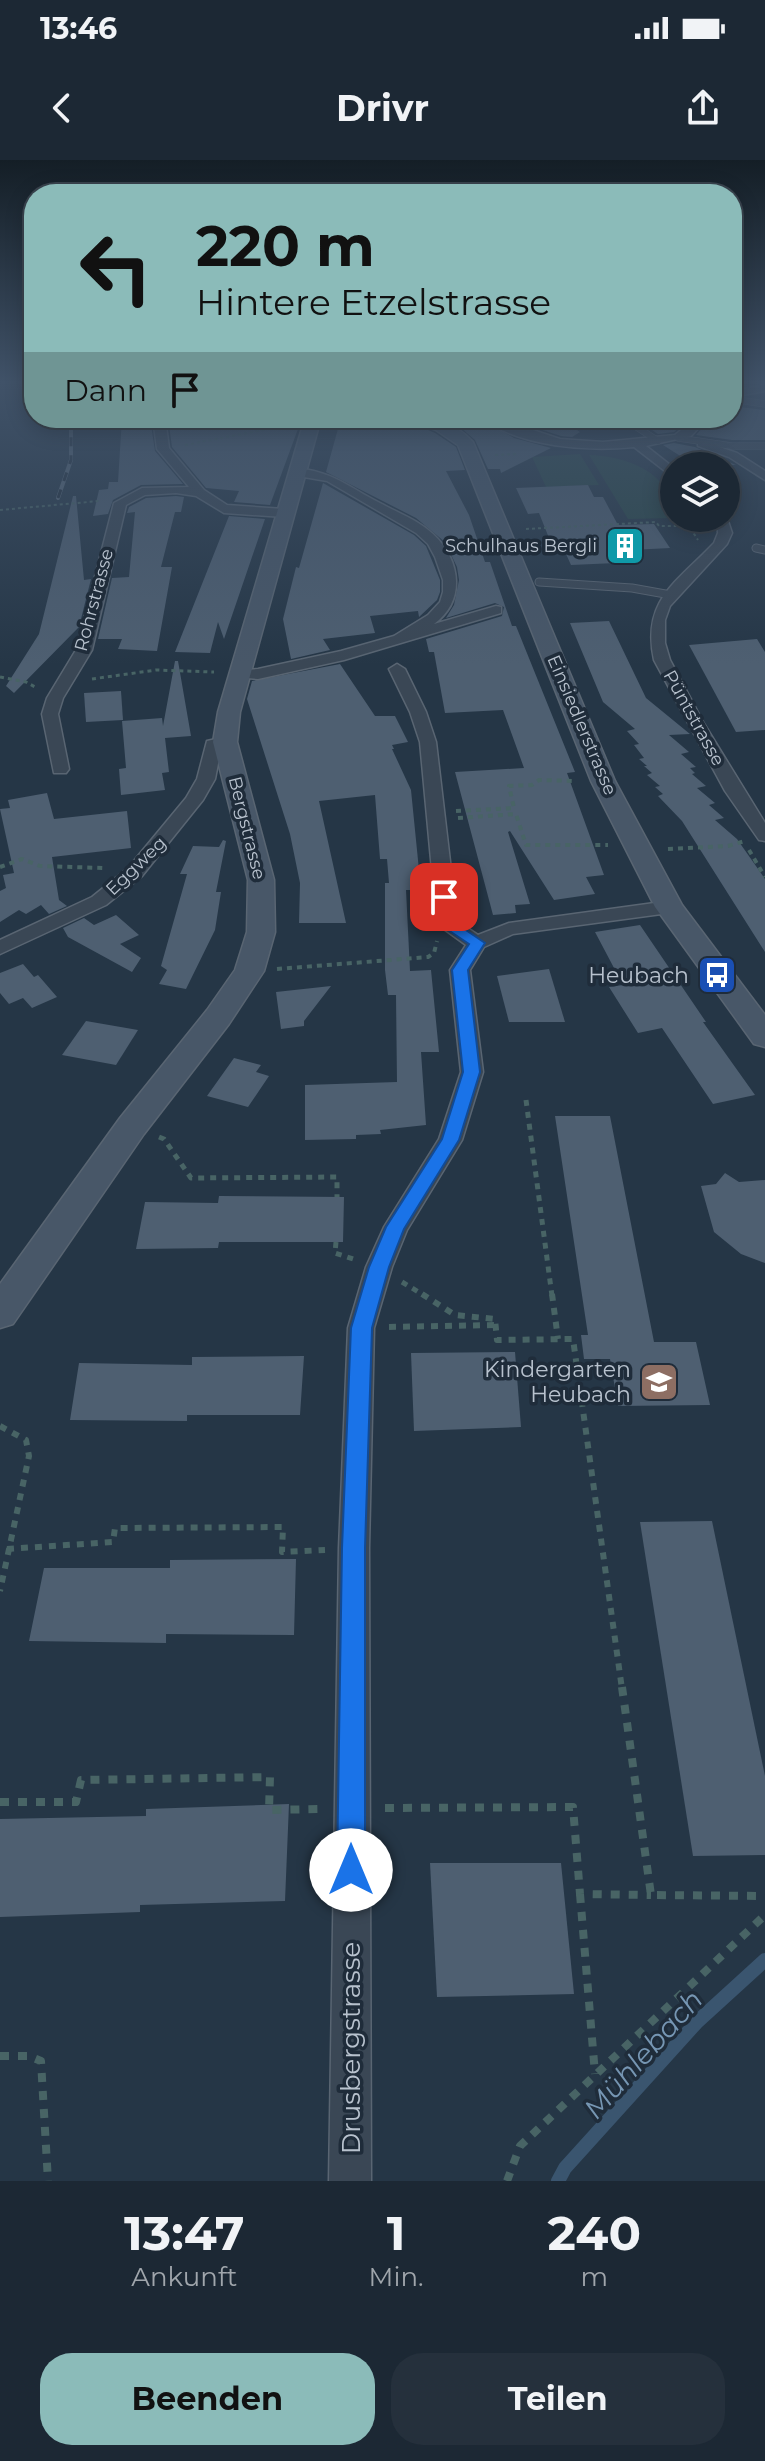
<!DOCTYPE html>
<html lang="de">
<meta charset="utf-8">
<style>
body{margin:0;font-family:Montserrat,sans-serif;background:#25303c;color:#f1f3f6;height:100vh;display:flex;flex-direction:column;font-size:30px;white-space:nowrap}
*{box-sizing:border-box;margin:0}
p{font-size:26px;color:#a0a6ac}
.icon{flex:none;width:44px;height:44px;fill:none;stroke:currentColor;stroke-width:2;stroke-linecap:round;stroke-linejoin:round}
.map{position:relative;height:2021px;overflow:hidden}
.sheet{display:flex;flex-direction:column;background:#1c2834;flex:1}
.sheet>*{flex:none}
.guide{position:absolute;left:24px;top:24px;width:718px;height:244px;border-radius:32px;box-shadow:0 4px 20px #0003,0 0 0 2px #3a444f;background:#8bbbb9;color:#111;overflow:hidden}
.tools{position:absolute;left:660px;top:292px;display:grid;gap:16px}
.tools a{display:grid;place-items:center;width:80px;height:80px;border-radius:50%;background:#1c2834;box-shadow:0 4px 20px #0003,0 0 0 2px #3a444f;font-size:40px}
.pin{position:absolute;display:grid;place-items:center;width:68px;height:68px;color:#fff;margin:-34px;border-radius:16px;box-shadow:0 4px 12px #0006}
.me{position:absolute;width:88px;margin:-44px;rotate:0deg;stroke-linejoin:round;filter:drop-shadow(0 0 6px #0008)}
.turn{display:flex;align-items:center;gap:28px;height:168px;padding:0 40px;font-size:36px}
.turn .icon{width:104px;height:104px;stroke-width:2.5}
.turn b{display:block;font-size:56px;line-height:68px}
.then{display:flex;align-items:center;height:76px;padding:0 40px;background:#0003;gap:16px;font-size:30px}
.eta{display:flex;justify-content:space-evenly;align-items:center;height:136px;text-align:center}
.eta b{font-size:48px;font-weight:700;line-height:56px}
.cta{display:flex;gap:16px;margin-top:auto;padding:16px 40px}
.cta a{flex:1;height:92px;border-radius:32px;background:#8bbbb9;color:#111;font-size:32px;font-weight:700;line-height:92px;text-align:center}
.cta a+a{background:#25303c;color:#f1f3f6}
.status{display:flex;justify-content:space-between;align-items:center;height:56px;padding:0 40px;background:#1c2834;direction:ltr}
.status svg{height:22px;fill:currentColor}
header{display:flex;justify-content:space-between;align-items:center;height:104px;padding:0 40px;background:#1c2834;font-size:36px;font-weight:700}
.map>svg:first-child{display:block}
</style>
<div class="status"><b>13:46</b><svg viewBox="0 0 49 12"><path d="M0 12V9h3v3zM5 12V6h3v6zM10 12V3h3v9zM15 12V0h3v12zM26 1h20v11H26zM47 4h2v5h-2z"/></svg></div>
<header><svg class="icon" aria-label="back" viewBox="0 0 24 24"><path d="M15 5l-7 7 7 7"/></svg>Drivr<svg class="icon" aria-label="share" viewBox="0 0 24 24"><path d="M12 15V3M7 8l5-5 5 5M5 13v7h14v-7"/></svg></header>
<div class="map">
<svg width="765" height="2021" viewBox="0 0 765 2021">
<rect width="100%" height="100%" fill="#253646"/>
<g fill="#284647">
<polygon points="580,294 599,325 546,327 532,297"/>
<path d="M589 295C627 296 674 313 674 358L628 359Z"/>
</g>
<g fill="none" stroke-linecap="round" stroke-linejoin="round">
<polyline stroke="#3a556f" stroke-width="14" points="558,2021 565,2008 697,1862 765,1800"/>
</g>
<g fill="#4e5f71">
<polygon points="732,246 765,250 765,280 732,280 696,275 711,258 732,258"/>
<polygon points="122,258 150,258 155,291 183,324 141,325 113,340 108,354 93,356 99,330 108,329 109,322 118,322"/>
<polygon points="168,258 302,258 270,345 234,342 239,331 206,328 172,287"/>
<polygon points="341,258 395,258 413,268 419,266 435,273 456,287 465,310 446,311 469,355 485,402 490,402 512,466 516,466 575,612 567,613 604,715 586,717 595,734 554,740 510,671 508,672 530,744 515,745 516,753 493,755 455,612 524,608 503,550 445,553 434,492 429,492 426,479 502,456 504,447 495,443 446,458 454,445 459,420 457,407 445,382 416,358 326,312"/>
<polygon points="452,258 479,258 514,278 551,288 501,313 500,309 488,309 475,280 460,267 444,260"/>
<polygon points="506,258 559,258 580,272 572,277 561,276"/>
<polygon points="645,258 691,258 674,272 658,274 640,262 647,261"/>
<polygon points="674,283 695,287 736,305 696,306 663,285"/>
<polygon points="323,323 414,375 426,386 440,420 440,432 437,440 419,457 418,451 370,456 375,473 323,479 330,490 291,499 283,459 296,407 299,408"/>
<polygon points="588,325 594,337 603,337 618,365 654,364 670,388 631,390 635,397 613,398 616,403 571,405 561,383 551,383 539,353 528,354 516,328"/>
<polygon points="73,336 76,336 84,420 91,419 79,467 14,533 6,526 39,474"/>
<polygon points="176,336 184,337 181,352 175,352 161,407 172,407 157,491 118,489 122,479 98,479 112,418 129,417 135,352 127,353 129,347 146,338"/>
<polygon points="229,356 265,359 224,479 218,462 210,493 175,492"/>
<polygon points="609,461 646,538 690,574 669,575 689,592 681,594 696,607 690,608 695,613 692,614 706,626 697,628 715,643 709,645 724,658 715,660 737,679 765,719 765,792 682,661 658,636 663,634 655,627 660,626 647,615 652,613 644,606 647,606 639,599 644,598 634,585 639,584 627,571 635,569 603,542 570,463"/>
<polygon points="757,479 765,492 765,570 736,572 689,485"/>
<polygon points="175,501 178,501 191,576 165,578 169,612 162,613 165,630 121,635 119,609 126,608 122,561 162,558 163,566"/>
<polygon points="340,504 375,556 395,556 408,582 392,585 394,589 392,589 411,630 421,730 406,730 410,811 431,810 439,892 421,892 426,965 380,970 381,974 356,975 356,979 305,980 305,925 397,922 396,835 388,835 385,810 385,723 389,723 387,699 380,699 375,635 319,641 346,763 299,763 300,723 290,674 247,539 252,521"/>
<polygon points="121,531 123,560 86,562 84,533"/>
<polygon points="47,633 54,659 127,651 131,688 52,697 59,740 67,746 49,754 41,745 26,754 19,750 0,762 0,731 6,728 3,715 14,713 0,649 10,648 8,640"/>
<polygon points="223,680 226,681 216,732 221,732 215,770 186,829 159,824 167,810 161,806 187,714 180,714 193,686 219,687"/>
<polygon points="116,755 139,775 120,784 141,798 132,812 68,777 63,768 84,758 94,765"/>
<polygon points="640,765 706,862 703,862 755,935 713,944 662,868 638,873 609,827 623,825 595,772"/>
<polygon points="23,804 34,817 38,815 57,837 32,848 23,838 9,844 0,833 0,813"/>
<polygon points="549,809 565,862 509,862 497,816"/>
<polygon points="331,826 304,861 304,866 281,869 276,832"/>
<polygon points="86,861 138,870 116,905 62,895"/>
<polygon points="234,898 261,905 256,912 269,916 248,947 207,936"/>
<polygon points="555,956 610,956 654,1182 696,1182 710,1245 618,1246 610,1199 584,1199 581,1175 588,1175"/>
<polygon points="725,1013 739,1022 765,1020 765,1103 741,1094 714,1072 701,1026 716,1024"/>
<polygon points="219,1036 344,1037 343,1082 219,1082 218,1088 136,1089 145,1042 218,1043"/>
<polygon points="515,1192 521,1267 414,1271 411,1193"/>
<polygon points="304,1196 300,1255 187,1255 187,1261 70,1260 79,1203 192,1205 192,1197"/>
<polygon points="712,1361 765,1616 765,1695 693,1696 640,1362"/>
<polygon points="296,1399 294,1475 166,1474 166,1483 29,1481 44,1408 170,1408 170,1400"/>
<polygon points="289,1644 285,1741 140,1745 140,1752 0,1757 0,1659 146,1656 146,1649"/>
<polygon points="430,1703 561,1703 574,1834 437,1837"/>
</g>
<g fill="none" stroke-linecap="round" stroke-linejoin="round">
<defs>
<g id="lane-far1">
<polyline points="732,227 739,232"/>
<polyline points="732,239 765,244"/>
<polyline points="623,258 658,281"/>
<polyline points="678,278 732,286 765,286"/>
</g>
<g id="lane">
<polyline points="756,388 765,390"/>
<polyline points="539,422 632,428 671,435"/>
</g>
<g id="street">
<polygon points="765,225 765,231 732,237 732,231"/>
<polygon points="153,258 165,258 169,288 204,330 227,345 284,349 290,353 284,357 224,353 196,336 176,333 145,335 126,345 92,490 63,538 58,554 69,609 66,613 54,613 42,554 47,538 76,490 114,343 142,328 189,327 157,289"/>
<path d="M482 258H497L560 279 603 282 675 275 696 258H708L691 276 646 286 674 308V318L634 287C589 292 519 287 482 258Z"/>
<polygon points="702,281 737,293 765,311 765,320 729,297 698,286 698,282"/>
<path d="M296 308C334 312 348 327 380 343 398 353 418 360 433 374 461 400 466 441 434 464L496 446 501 447V453L344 500 258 519 235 517V511L258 509 341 491 394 476 428 455 440 442 443 432V420L435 397 428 384 416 373 327 321 292 315 290 312Z"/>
<path d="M726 355 732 373 727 384 670 446 665 460V483L670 500 703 562 765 663V681L759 680 725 631 654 500C641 440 677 422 714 383L718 373 717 358H726Z"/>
<polygon points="397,504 405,509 426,552 436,582 457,761 478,775 509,763 669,741 679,747 669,753 513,774 484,787 470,810 483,912 462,980 407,1070 392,1107 374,1168 369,1388 371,2021 329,2021 339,1388 348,1168 366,1107 384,1067 439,979 461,912 450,810 466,785 437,764 420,582 410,552 389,509"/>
<polygon points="225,577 233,582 221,588 215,619 203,640 142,716 106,745 0,794 0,780 92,737 128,708 186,638 197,619 207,581"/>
</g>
<g id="secondary">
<polygon points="305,258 321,258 240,552 237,582 274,720 275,772 264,811 229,864 144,974 13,1164 0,1168 0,1124 120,958 207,850 235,810 247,772 248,720 213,582 218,552"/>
<path d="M406 258C432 258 455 262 473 282L615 621 682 745 765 855V887L754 884 655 747 591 621 458 285 436 270Z"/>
</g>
</defs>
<use href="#lane-far1" stroke="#596572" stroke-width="7"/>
<use href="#lane" stroke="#596572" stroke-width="9"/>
<use href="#street" stroke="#596572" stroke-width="3"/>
<use href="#secondary" stroke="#596572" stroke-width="3"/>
<g stroke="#486465" stroke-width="2" stroke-dasharray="3 3" stroke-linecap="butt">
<polyline points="185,285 289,265"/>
<polyline points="495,295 517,294"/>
<polyline points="0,350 99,341"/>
<polyline points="526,369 656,362 659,366 689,366 698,380"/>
</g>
<g stroke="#486465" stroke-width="3" stroke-dasharray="4 4" stroke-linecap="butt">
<polyline points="0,517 26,522 37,528"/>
<polyline points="92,519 156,510 214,512"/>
</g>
<g stroke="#486465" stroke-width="4" stroke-dasharray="5 5" stroke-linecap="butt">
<polyline points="456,651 514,648 509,626 532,625 539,620 576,621"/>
<polyline points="458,658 516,654 526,685 608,685"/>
<polyline points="668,689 728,686 745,681"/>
<polyline points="749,690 765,717"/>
<polyline points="0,707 22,699 40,706 103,708"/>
<polyline points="277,809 428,797 434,793 437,781"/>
</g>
<g stroke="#486465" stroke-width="5" stroke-dasharray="6 6" stroke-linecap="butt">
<polyline points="526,940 552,1136"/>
<polyline points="159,977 164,979 191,1018 337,1017 337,1037"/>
<polyline points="336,1082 335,1093 353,1099"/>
<polyline points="402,1122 425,1136"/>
</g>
<g stroke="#486465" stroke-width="6" stroke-dasharray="7 7" stroke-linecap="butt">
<polyline points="422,1134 455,1155 495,1159 497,1180 573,1179 622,1529"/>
<polyline points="552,1134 558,1179"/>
<polyline points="389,1167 496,1165"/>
<polyline points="0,1266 26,1280 29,1296 0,1431"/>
<polyline points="7,1389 113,1382 115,1368 283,1367 282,1392 325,1390"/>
</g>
<g stroke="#486465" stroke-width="8" stroke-dasharray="9 9" stroke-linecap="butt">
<polyline points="622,1527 651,1735 765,1736"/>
<polyline points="0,1642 76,1642 81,1620 270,1617 269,1650 323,1649"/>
<polyline points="385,1648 573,1647 580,1734 651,1735"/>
<polyline points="580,1734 595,1914"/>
<polyline points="0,1896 29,1896 41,1901 48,2021"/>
<polyline points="507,2021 520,1986 765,1755"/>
</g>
<use href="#lane-far1" stroke="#3a4755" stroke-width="6"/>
<use href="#lane" stroke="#3a4755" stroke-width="7"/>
<use href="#street" fill="#3a4755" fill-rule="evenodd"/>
<use href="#secondary" fill="#485768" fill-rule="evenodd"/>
<defs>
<polyline id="rail" points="58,338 71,300 71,258"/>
</defs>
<use href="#rail" stroke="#5c6c7c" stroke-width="4"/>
<use href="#rail" stroke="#1f2c3a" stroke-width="3" stroke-dasharray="9" stroke-linecap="butt"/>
</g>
<linearGradient id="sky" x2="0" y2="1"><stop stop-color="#141e26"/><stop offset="0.44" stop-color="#405268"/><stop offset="1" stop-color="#405268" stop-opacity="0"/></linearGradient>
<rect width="765" height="505" fill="url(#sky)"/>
<polygon fill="#1a73e8" stroke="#114b97" stroke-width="2" points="444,733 451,737 454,762 485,783 468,810 480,912 459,980 404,1069 389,1107 372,1168 365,1388 365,1710 361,1720 351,1724 341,1720 337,1710 342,1388 351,1168 369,1107 386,1067 442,979 463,912 452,810 469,784 439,764 437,737"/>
<defs>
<symbol id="building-square" viewBox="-11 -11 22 22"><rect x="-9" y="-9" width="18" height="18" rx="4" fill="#0f9aa8" stroke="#1f2c3a"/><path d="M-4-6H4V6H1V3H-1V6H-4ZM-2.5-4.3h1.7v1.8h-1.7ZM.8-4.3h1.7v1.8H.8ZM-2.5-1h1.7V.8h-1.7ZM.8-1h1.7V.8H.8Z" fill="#fff"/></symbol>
<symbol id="bus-square" viewBox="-11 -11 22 22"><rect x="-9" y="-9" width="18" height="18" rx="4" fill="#1a4fb4" stroke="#1f2c3a"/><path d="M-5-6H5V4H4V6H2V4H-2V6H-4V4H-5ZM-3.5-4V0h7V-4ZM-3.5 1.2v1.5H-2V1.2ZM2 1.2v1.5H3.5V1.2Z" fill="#fff"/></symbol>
<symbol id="school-square" viewBox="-11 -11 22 22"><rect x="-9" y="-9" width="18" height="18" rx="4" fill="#8d6e63" stroke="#1f2c3a"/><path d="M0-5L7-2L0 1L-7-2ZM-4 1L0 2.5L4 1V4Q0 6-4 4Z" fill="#fff"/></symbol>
</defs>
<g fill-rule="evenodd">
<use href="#building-square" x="603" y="364" width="44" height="44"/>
<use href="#bus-square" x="695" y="793" width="44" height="44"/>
<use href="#school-square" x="637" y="1200" width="44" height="44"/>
</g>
<g text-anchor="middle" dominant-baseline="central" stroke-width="7" stroke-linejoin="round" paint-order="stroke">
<g font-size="18" fill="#b8c2ce" stroke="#1f2c3a" text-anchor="end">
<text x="597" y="386">Schulhaus Bergli</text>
</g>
<g font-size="18" fill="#b8c2ce" stroke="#1f2c3a">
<text transform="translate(94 440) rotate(-75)">Rohrstrasse</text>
<text transform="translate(694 558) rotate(61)">Püntstrasse</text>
<text transform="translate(582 565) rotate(67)">Einsiedlerstrasse</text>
<text transform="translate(247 668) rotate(76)">Bergstrasse</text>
<text transform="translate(136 706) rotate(-44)">Eggweg</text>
</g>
<g font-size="22" fill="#b8c2ce" stroke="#1f2c3a" text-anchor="end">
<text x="689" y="815">Heubach</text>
<text x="631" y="1209">Kindergarten<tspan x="631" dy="25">Heubach</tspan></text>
</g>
<g font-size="26" fill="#b8c2ce" stroke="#1f2c3a">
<text transform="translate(351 1888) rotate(-90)">Drusbergstrasse</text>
</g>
<g font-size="28" font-style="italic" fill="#7696b3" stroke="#1f2c3a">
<text transform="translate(643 1894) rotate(-48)">Mühlebach</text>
</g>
</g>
</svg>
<div class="tools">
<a><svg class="icon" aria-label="layers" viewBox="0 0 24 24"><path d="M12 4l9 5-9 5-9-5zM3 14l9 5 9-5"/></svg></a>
</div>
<div class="pin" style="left:444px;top:737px;background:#d93025"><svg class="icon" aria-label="arrive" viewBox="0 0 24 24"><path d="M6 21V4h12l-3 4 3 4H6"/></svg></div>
<svg class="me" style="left:351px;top:1710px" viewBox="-20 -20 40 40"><circle r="19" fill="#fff"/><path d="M0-13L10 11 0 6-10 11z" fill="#1a73e8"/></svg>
<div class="guide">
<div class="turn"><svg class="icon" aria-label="left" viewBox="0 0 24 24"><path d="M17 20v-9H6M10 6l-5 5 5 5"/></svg><div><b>220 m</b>Hintere Etzelstrasse</div></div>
<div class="then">Dann<svg class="icon" aria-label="arrive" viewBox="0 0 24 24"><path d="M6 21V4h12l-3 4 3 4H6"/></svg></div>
</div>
</div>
<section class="sheet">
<div class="eta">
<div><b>13:47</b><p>Ankunft</p></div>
<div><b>1</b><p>Min.</p></div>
<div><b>240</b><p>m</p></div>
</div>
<div class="cta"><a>Beenden</a><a>Teilen</a></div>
</section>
